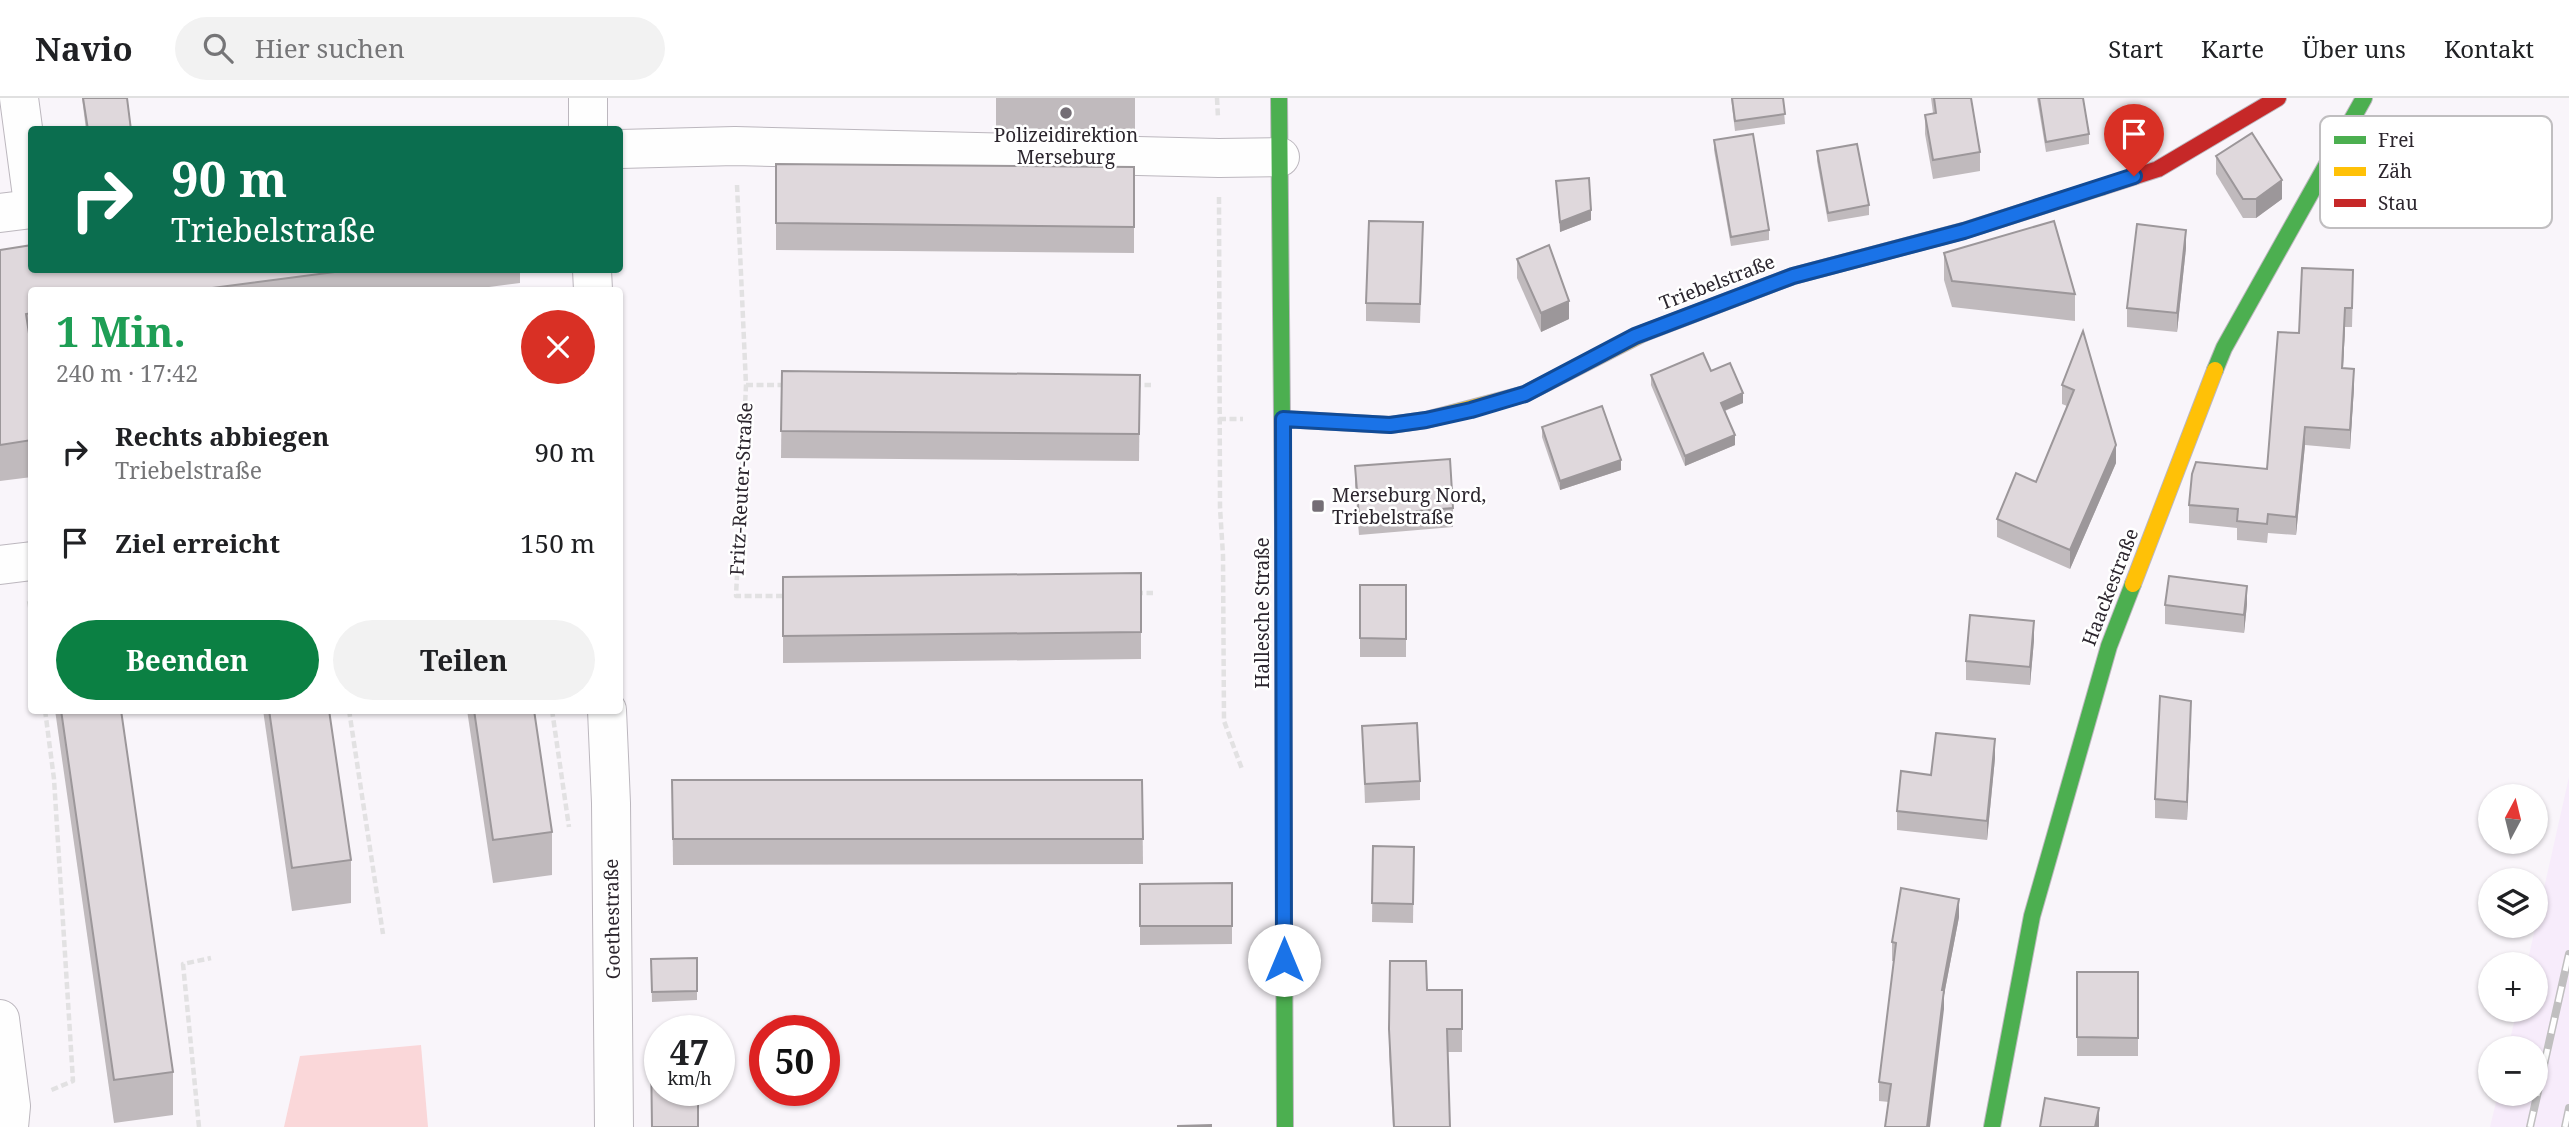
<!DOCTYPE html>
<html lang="de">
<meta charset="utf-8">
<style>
body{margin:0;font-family:"Noto Serif",serif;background:#f2f2f2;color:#202124;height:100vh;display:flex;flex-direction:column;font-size:26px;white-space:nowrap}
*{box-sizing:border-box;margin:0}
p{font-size:23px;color:#757577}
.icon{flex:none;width:38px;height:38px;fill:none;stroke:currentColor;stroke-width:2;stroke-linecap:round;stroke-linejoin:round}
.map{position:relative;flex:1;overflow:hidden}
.details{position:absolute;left:28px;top:189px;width:595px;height:427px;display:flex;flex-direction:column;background:#fff;border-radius:7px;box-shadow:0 2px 5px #0004}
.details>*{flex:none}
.banner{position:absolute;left:28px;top:28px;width:595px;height:147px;border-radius:7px;box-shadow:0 2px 5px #0004;background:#0b6e4f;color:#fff;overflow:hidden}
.needle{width:46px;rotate:7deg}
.fabs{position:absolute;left:2478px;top:686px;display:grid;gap:14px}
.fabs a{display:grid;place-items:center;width:70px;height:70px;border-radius:50%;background:#fff;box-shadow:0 2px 5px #0004;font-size:35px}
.speed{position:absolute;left:644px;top:917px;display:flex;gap:14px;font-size:35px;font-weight:700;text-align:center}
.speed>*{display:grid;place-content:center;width:91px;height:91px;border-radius:50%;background:#fff;box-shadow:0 2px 5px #0004;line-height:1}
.speed small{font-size:18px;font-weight:400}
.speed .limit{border:10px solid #d22;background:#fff;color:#111}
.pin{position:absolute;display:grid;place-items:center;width:60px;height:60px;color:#fff;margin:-72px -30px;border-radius:50% 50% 50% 0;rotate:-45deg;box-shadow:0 0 7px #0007}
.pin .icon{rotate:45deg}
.me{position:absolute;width:77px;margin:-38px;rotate:0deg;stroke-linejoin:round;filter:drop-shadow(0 0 5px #0008)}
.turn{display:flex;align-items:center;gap:24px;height:147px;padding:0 28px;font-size:32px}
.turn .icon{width:91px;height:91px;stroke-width:2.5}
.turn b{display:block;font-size:49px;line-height:60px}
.round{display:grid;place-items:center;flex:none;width:74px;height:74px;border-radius:37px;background:#f2f2f2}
.summary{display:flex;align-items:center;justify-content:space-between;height:119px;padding:0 28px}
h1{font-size:42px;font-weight:700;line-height:52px;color:#1e9e55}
.action{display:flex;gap:14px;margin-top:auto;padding:14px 28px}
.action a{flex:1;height:80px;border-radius:42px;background:#0b8043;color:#fff;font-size:28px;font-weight:700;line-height:80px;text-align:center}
.action a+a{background:#f2f2f2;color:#202124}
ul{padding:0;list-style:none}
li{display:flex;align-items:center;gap:21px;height:91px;padding:0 28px}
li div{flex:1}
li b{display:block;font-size:26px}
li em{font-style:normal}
header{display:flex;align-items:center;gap:42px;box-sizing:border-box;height:98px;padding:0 35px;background:#fff;border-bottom:2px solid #e0e0e0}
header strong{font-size:33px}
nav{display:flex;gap:38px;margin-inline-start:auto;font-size:24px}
.search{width:490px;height:63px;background:#f2f2f2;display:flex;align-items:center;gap:18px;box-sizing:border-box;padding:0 24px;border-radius:38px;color:#757577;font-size:26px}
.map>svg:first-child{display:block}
</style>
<header>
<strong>Navio</strong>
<div class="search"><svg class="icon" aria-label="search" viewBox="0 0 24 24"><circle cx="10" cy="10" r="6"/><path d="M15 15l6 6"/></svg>Hier suchen</div>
<nav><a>Start</a><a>Karte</a><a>Über uns</a><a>Kontakt</a></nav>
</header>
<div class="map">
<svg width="2569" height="1029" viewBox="0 0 2569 1029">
<rect width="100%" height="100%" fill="#f9f5fa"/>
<polygon fill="#f7ecfb" points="2569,679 2569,1029 2490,1029 2498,996 2536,996 2536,950 2508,950 2517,912 2536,912 2536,866 2527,866"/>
<polygon fill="#fad7d9" points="421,947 428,1029 284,1029 300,958"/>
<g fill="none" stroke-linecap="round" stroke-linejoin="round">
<defs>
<g id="street">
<polyline points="19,0 32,98"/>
<polyline points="588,0 588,32"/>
<polyline points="620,51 735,48 1219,60 1280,59"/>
<polyline points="0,115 32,111"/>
<polyline points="592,172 593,192"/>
<polyline points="0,467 32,463"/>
<polyline points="607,612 611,705 614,1029"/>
<polyline points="0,921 11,1008 9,1029"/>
</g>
<g id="fast">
<polyline points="1279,0 1283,429"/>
<polyline points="1644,235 1793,178 1963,133 2102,89"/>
<polyline points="2215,272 2224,250 2364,0"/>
<polyline points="1284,814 1285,1029"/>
<polyline points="1992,1029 2032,818 2109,548 2133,486"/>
</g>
<g id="slow">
<polyline points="1283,321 1390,327 1426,322 1525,296 1644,235"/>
<polyline points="1283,429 1284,814"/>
<polyline points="2133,486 2215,272"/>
</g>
<polyline id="jam" points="2102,89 2158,71 2278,0"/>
</defs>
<use href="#street" stroke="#bcb7be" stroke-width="40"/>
<use href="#fast" stroke="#bcb7be" stroke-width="18"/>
<use href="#slow" stroke="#bcb7be" stroke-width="18"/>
<use href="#jam" stroke="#bcb7be" stroke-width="18"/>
<g stroke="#e2e1e2" stroke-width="4.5" stroke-dasharray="7 3.5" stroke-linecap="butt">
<polyline points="1217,0 1218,20"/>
<polyline points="737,87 746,287 736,498 788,498"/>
<polyline points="1219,99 1220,410 1223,457 1224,623 1242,671"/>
<polyline points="746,287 786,287"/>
<polyline points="1134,287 1151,287"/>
<polyline points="1219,321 1243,321"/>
<polyline points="1136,495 1153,495"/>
<polyline points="29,503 32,519"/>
<polyline points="45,612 54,681 73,983 49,993"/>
<polyline points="349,612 383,836"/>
<polyline points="552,612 569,729"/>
<polyline points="199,1029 183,866 211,860"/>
</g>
<use href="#street" stroke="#fefefe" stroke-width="38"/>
<use href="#fast" stroke="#4caf50" stroke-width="16"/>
<use href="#slow" stroke="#ffc107" stroke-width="16"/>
<use href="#jam" stroke="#c62828" stroke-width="16"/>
<defs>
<g id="rail">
<polyline points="2530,1029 2569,856"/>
<polyline points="2565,1029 2569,1010"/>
</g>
</defs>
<use href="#rail" stroke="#c0bfc0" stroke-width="8"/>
<use href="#rail" stroke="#fff" stroke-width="5" stroke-dasharray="16" stroke-linecap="butt"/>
</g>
<g fill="#c0babd">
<polygon points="82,0 127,0 131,32 86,32"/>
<rect x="996" y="0" width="139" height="31"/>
<polygon points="1731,0 1783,0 1785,26 1735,33"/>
<polygon points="1931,0 1971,0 1980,54 1980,73 1933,81 1925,36 1925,17 1933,15"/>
<polygon points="2037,0 2083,0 2089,36 2089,46 2046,54"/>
<polygon points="1714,42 1769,132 1769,142 1731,148 1714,52"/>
<polygon points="1817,53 1869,107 1869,117 1828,124 1817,63"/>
<polygon points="2216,58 2282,101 2256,120 2243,120 2216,76"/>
<polygon points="776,66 1134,69 1134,155 776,152"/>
<polygon points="1556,83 1591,122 1560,134"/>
<polygon points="1423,143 1420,225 1366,223 1366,205"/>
<polygon points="2186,150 2177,234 2127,229 2127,210"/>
<polygon points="0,152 32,172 520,172 520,185 466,192 32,192 32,379 0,383"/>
<polygon points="1944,155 2075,196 2075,223 1952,209 1944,182"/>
<polygon points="1517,161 1569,221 1541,234 1517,180"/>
<polygon points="2353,191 2352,229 2345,229 2343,270 2354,289 2350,351 2305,347 2296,437 2268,435 2267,445 2237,442 2237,430 2189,425 2189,407 2267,371 2299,235"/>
<polygon points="2083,233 2116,365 2070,471 1997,439 1997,421 2036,384 2067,308 2062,306 2062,287"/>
<polygon points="782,273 1140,277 1139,363 781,360"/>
<polygon points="1711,273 1743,305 1725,313 1735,347 1685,368 1651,287 1651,277"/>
<polygon points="1542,329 1621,372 1560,392 1542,339"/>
<polygon points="1355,368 1453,410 1453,429 1359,437 1355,387"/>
<polygon points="1141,475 1141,561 783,565 783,479"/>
<rect x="1360" y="487" width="46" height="72"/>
<polygon points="2247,506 2244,535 2165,526 2165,507"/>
<polygon points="2034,542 2030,587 1966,582 1966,563"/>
<polygon points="55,612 121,612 173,974 173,1017 114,1025"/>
<polygon points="263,612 329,612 351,762 351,805 292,813"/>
<polygon points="467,612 534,612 552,734 552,777 493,785"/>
<polygon points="2191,621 2187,722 2155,720 2155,701"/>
<polygon points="1362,628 1420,683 1420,702 1365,705"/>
<polygon points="1995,660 1987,742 1897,732 1897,713 1931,677"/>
<polygon points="672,682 1142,682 1143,766 673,767"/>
<polygon points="1373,748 1414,749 1413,825 1372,824"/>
<polygon points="1232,785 1232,846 1140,847 1140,786"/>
<polygon points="1959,819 1944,897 1944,911 1889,1004 1879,1003 1879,984 1894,863 1892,863 1892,844"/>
<polygon points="697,860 697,902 652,904 651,861"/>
<polygon points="1390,863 1427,892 1462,892 1462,954 1448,954 1450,1029 1393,1029 1389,954"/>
<rect x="2077" y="874" width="61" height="84"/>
</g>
<g fill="#9c979a">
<polygon points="2282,82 2282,101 2256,120 2256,101"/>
<polygon points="1591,112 1591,122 1560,134 1560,124"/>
<polygon points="2186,132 2186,150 2177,234 2177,215"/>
<polygon points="1569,203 1569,221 1541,234 1541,215"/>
<polygon points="2345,210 2345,229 2342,289 2342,270"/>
<polygon points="2354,271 2354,289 2350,351 2350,332"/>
<polygon points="1743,295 1743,305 1721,314 1721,305"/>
<polygon points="2305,329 2305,347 2296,437 2296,419"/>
<polygon points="1735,337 1735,347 1685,368 1685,358"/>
<polygon points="2116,347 2116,365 2070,471 2070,452"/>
<polygon points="1621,362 1621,372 1560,392 1560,383"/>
<polygon points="2247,488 2247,506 2244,535 2244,517"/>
<polygon points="2034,523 2034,542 2030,587 2030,569"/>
<polygon points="2191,603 2191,621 2187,722 2187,704"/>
<polygon points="1995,641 1995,660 1987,742 1987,723"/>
<polygon points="1959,801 1959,819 1944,897 1944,911 1930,1029 1927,1029 1942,892"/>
<polygon points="2099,1010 2099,1029 2095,1029"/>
</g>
<g fill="#dfd8dc" stroke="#9c979a" stroke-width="2">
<polygon points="83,0 127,0 131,32 88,32"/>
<polygon points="1732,0 1783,0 1785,16 1735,23"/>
<polygon points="1934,0 1971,0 1980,54 1933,62 1925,17 1936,15"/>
<polygon points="2039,0 2083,0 2089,36 2046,44"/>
<polygon points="2252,35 2282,82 2256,101 2243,101 2216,58"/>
<polygon points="1753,36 1769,132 1731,139 1714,42"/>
<polygon points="1857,46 1869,107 1828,115 1817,53"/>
<polygon points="776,66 1134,69 1134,129 776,125"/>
<polygon points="1589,80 1591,112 1560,124 1556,83"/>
<polygon points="1369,123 1423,124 1420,206 1366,205"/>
<polygon points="2054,123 2075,196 1952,183 1944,155"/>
<polygon points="2137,126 2186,132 2177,215 2127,210"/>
<polygon points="32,147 32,172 350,172 197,192 32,192 32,215 26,216 32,255 32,342 0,347 0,152"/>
<polygon points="1549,147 1569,203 1541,215 1517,161"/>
<polygon points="2302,170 2353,172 2352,210 2345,210 2342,270 2354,271 2350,332 2305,329 2296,419 2268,416 2267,426 2237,423 2238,411 2189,407 2192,376 2196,364 2267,371 2278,234 2299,235"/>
<polygon points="2083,233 2116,347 2070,452 1997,421 2016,375 2036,384 2074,292 2062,287"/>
<polygon points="1703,255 1711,273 1730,265 1743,295 1721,305 1735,337 1685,358 1651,277"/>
<polygon points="782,273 1140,277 1139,336 781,333"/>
<polygon points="1602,308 1621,362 1560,383 1542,329"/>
<polygon points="1450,361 1453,410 1359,418 1355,368"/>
<polygon points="1141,475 1141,534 783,538 783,479"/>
<polygon points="2169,478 2247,488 2244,517 2165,507"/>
<polygon points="1360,487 1406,487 1406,541 1360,540"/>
<polygon points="1970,517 2034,523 2030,569 1966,563"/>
<polygon points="2160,598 2191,603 2187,704 2155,701"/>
<polygon points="61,612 121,612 173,974 114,982"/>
<polygon points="269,612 329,612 351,762 292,770"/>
<polygon points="474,612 534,612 552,734 493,742"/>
<polygon points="1417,625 1420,683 1365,686 1362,628"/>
<polygon points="1936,635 1995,641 1987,723 1897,713 1901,673 1931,677"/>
<polygon points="672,682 1142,682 1143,741 673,741"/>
<polygon points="1373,748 1414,749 1413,806 1372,805"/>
<polygon points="1232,785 1232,828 1140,828 1140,786"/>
<polygon points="1901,790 1959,801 1942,892 1944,892 1927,1029 1885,1029 1891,986 1879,984 1896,845 1892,844"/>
<polygon points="697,860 697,893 652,894 651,861"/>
<polygon points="1390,863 1426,863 1427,892 1462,892 1462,931 1447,931 1450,1029 1394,1029 1389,931"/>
<polygon points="2077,874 2138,874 2138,940 2077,939"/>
<polygon points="651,956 660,956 660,992 698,992 698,1029 652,1029"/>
<polygon points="2045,1000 2099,1010 2095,1029 2040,1029"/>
<polygon points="1211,1027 1211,1029 1178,1029 1178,1028"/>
</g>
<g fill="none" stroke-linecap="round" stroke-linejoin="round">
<defs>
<polyline id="route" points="1284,862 1283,321 1390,327 1426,322 1471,312 1525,296 1635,238 1793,178 1964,133 2134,78"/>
</defs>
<use href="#route" stroke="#114b97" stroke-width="18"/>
<use href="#route" stroke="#1a73e8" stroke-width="12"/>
</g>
<g fill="#746e75" stroke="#fff" stroke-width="2.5">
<circle cx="1066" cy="15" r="7"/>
<rect x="1311" y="401" width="14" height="14" rx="3.5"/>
</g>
<g text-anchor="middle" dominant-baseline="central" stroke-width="5" stroke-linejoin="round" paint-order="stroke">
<g font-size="19" fill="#2c262e" stroke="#fff">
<text x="1066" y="37">Polizeidirektion<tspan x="1066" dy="22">Merseburg</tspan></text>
<text x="1332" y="397" text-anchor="start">Merseburg Nord,<tspan x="1332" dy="22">Triebelstraße</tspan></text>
</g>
<g font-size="19" fill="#2c262e" stroke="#fff">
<text transform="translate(1717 184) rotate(-21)">Triebelstraße</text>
<text transform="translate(741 391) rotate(-87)">Fritz-Reuter-Straße</text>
<text transform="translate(2110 489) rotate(-69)">Haackestraße</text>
<text transform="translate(1262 515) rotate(-90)">Hallesche Straße</text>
<text transform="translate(612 821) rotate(-91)">Goethestraße</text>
</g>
</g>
<rect x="2320" y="18" width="232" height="112" rx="10" fill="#fff" stroke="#c0bec0" stroke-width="2"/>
<rect x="2334" y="38" width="32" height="8" fill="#4caf50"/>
<rect x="2334" y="69" width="32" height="9" fill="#ffc107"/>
<rect x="2334" y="101" width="32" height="8" fill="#c62828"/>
<g font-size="19" fill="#2c262e">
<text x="2378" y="49">Frei</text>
<text x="2378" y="80">Zäh</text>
<text x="2378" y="112">Stau</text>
</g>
</svg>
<div class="fabs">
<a><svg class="needle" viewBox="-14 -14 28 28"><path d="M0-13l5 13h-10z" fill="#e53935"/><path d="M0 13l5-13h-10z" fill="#757577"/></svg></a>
<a><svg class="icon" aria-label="layers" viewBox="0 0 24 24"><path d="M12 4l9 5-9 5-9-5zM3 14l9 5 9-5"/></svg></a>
<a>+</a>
<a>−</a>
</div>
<div class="speed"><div>47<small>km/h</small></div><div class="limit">50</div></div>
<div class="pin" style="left:2134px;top:78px;background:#d93025"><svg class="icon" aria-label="arrive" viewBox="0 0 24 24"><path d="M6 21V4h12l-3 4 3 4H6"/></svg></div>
<svg class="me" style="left:1284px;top:862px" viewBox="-20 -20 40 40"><circle r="19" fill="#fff"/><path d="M0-13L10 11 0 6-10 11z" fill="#1a73e8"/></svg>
<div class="banner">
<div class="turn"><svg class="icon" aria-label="right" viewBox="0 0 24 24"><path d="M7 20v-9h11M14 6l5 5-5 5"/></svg><div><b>90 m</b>Triebelstraße</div></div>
</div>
<section class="details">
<div class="summary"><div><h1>1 Min.</h1><p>240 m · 17:42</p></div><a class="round" style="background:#d93025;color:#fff"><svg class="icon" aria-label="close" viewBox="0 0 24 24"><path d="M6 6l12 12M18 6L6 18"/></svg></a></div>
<ul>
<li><svg class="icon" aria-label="right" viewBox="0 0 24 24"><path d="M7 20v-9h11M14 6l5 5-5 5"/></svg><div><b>Rechts abbiegen</b><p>Triebelstraße</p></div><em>90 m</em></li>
<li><svg class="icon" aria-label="arrive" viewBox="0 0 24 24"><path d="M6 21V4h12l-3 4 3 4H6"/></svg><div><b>Ziel erreicht</b></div><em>150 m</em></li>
</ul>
<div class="action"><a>Beenden</a><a>Teilen</a></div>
</section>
</div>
